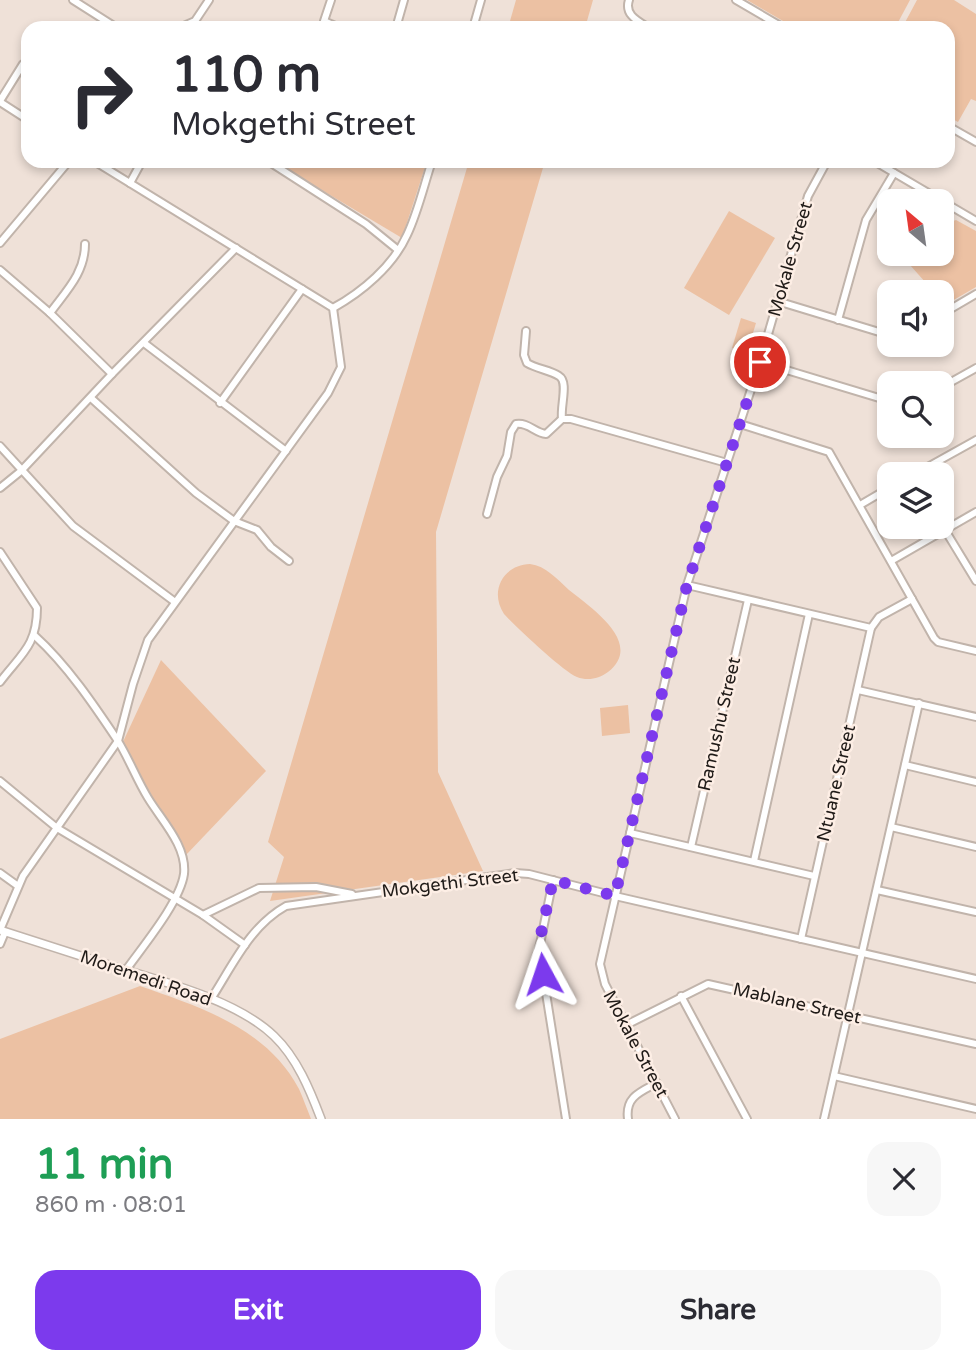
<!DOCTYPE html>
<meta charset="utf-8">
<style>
body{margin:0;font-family:"Varela Round",sans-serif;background:#f7f7f7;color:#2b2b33;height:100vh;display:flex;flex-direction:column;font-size:26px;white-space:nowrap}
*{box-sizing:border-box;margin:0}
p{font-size:23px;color:#7c7c81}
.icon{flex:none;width:38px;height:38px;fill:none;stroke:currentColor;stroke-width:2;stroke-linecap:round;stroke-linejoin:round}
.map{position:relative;height:1119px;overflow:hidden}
.sheet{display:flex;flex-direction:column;background:#fff;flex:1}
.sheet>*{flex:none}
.hud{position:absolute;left:21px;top:21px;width:934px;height:147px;border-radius:21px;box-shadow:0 4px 10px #0003;background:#fff;color:#2b2b33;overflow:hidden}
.needle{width:46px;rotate:331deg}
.controls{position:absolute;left:877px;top:189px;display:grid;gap:14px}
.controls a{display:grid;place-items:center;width:77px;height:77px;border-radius:14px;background:#fff;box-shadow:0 4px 10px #0003;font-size:35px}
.pin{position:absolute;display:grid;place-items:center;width:60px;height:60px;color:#fff;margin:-30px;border:4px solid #fff;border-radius:50%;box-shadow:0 2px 7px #0007}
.me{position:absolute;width:77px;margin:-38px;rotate:355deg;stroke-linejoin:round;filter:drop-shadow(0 0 5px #0008)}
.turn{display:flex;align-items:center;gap:24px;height:147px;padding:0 35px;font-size:32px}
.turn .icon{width:91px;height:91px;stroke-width:2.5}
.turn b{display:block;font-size:49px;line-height:60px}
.round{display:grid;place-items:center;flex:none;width:74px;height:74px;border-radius:21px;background:#f7f7f7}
.head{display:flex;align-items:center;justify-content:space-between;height:119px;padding:0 35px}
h1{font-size:42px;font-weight:700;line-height:52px;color:#1e9e55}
.button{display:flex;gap:14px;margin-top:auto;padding:14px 35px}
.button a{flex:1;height:80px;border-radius:21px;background:#7c3aed;color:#fff;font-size:28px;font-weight:700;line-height:80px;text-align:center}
.button a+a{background:#f7f7f7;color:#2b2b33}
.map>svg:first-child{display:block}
</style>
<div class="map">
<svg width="976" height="1119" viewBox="0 0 976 1119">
<rect width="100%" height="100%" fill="#efe1d8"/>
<g fill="#ecc1a3">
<polygon points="516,0 593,0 585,28 508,28"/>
<polygon points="747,0 910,0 895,28 795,28"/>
<polygon points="917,0 954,0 976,14 976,101 971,99 958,122 949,117 948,28 902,28"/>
<polygon points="273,161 427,161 402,238"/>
<polygon points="469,161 545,161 436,532 438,772 483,871 270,901 284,857 268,842"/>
<polygon points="729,211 775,238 729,315 684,288"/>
<polygon points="956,220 976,231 976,287 945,305 942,301 942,292 934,292 910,265 921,254 942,254 942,231 950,222"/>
<polygon points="741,318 756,323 747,353 732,348"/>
<path d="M530 564C546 566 557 579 569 590 590 607 645 643 608 672 599 679 587 681 577 677 563 671 516 627 504 614 489 591 503 565 530 564Z"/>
<polygon points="161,660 266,771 186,855 122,744"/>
<polygon points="628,705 630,733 602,736 600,708"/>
<path d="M140 986C200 1007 267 1028 299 1089 303 1098 307 1109 311 1119H0V1039Z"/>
</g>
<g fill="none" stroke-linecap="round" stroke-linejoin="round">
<defs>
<g id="minor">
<polyline points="73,0 117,28"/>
<polyline points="331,0 324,21 340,28"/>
<path d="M629 0C624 15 638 21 649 28"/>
<polyline points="736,0 784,28"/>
<polyline points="179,28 195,21 209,0"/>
<polyline points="396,28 404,0"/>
<polyline points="473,28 481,0"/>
<polyline points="0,101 23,64"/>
<polyline points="0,102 28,120"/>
<polyline points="948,126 976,142"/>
<polyline points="268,161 366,224 398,250"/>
<polyline points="874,161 976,221"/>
<polyline points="130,183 142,161"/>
<polyline points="0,243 69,161"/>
<polyline points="0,270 50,313 112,374"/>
<polyline points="777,301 889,335"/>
<path d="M333 308C362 292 393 266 407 235 418 212 424 185 432 161"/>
<path d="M50 313C66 291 85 273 85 244"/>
<polyline points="942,314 976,294"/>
<polyline points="838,320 866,220 894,173"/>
<path d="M526 331 524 355 527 363C537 369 550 370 559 376 569 382 560 406 562 419"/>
<polyline points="144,343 286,451"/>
<polyline points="760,362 889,401"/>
<polyline points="942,387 976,368"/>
<polyline points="91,398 196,493 234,521 257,530 271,547 289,561"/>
<polyline points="220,403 302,289"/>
<polyline points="740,424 829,452 934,638 938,642 976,651"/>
<polyline points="0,446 73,526 175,602"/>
<polyline points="915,474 976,440"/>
<polyline points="0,488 21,471 112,374 236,248"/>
<polyline points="860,505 889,488"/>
<path d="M487 514 497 477 507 456 511 432 516 424C528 422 535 433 546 434L562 419H571L727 463"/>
<polyline points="945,530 976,581"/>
<path d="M0 552 37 608C37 646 21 654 0 682"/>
<polyline points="891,561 976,512"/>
<polyline points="687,585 871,628 879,617 912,599"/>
<path d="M35 636C67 665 94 705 118 741 129 759 137 780 148 798 162 821 187 846 184 874 180 902 143 946 126 970"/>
<polyline points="858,690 976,717"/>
<polyline points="905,765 976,782"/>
<polyline points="0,781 57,828 203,915 245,945"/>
<polyline points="891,827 976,847"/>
<polyline points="630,833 814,876"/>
<polyline points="691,847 748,600"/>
<polyline points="754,861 809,614"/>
<polyline points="0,873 18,886"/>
<polyline points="553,880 539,949 566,1119"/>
<polyline points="877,890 976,912"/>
<polyline points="203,915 259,888 316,887 352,894"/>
<polyline points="0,930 23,876 118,741 133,684 148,640 328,393 341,367 333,308 94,161"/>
<polyline points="801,939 871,628"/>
<polyline points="0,944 5,932"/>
<polyline points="681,996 747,1119"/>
<path d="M211 999C233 965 250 926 286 906L515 873 529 874 615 896 976 979"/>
<polyline points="626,1025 708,984 976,1044"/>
<polyline points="834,1076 976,1109"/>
<path d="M628 1119C625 1097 640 1092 657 1083"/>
<polyline points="675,1119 605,984 600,964 687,585 760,362 808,196 827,161"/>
<polyline points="824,1119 919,703"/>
</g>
<path id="tertiary" d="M0 930C38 942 75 954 112 966 161 981 237 1000 274 1036 297 1058 310 1090 321 1119"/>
</defs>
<use href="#minor" stroke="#c1b4ab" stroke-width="10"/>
<use href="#tertiary" stroke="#c1b4ab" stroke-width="10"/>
<use href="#minor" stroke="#fff" stroke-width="6"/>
<use href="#tertiary" stroke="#fff" stroke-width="7"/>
</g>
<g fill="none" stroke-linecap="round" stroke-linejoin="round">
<polyline stroke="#7c3aed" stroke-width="12" stroke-dasharray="0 21.6" points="543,974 539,943 553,880 615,896 687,585 760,362"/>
</g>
<g text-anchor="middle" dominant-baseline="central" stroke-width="5" stroke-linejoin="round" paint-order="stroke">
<g font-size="18" fill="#201b18" stroke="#fdeee5">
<text transform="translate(790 259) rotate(-74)">Mokale Street</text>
<text transform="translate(719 724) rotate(-77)">Ramushu Street</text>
<text transform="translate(836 783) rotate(-77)">Ntuane Street</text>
<text transform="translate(450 883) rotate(-7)">Mokgethi Street</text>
<text transform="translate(146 978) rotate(19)">Moremedi Road</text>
<text transform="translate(797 1003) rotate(13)">Mablane Street</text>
<text transform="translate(636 1044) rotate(62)">Mokale Street</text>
</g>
</g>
</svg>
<div class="controls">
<a><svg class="needle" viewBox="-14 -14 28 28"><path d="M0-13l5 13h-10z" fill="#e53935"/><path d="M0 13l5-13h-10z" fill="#7c7c81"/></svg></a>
<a><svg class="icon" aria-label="sound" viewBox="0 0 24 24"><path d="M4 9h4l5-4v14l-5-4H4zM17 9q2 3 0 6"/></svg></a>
<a><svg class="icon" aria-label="search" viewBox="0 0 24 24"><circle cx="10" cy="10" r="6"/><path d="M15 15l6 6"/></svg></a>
<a><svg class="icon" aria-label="layers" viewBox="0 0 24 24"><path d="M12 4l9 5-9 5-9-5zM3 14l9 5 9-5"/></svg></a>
</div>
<div class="pin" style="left:760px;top:362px;background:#d93025"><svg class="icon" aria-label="arrive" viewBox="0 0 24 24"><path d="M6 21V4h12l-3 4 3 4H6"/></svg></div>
<svg class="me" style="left:543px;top:974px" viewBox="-20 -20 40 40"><path d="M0-17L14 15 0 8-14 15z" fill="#7c3aed" stroke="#fff" stroke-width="4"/></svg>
<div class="hud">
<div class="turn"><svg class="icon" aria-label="right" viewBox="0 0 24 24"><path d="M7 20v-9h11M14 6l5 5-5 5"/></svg><div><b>110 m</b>Mokgethi Street</div></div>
</div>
</div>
<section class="sheet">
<div class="head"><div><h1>11 min</h1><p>860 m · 08:01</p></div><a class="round"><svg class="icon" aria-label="close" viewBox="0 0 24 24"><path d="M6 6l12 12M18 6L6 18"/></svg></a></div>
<div class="button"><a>Exit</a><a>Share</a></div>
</section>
